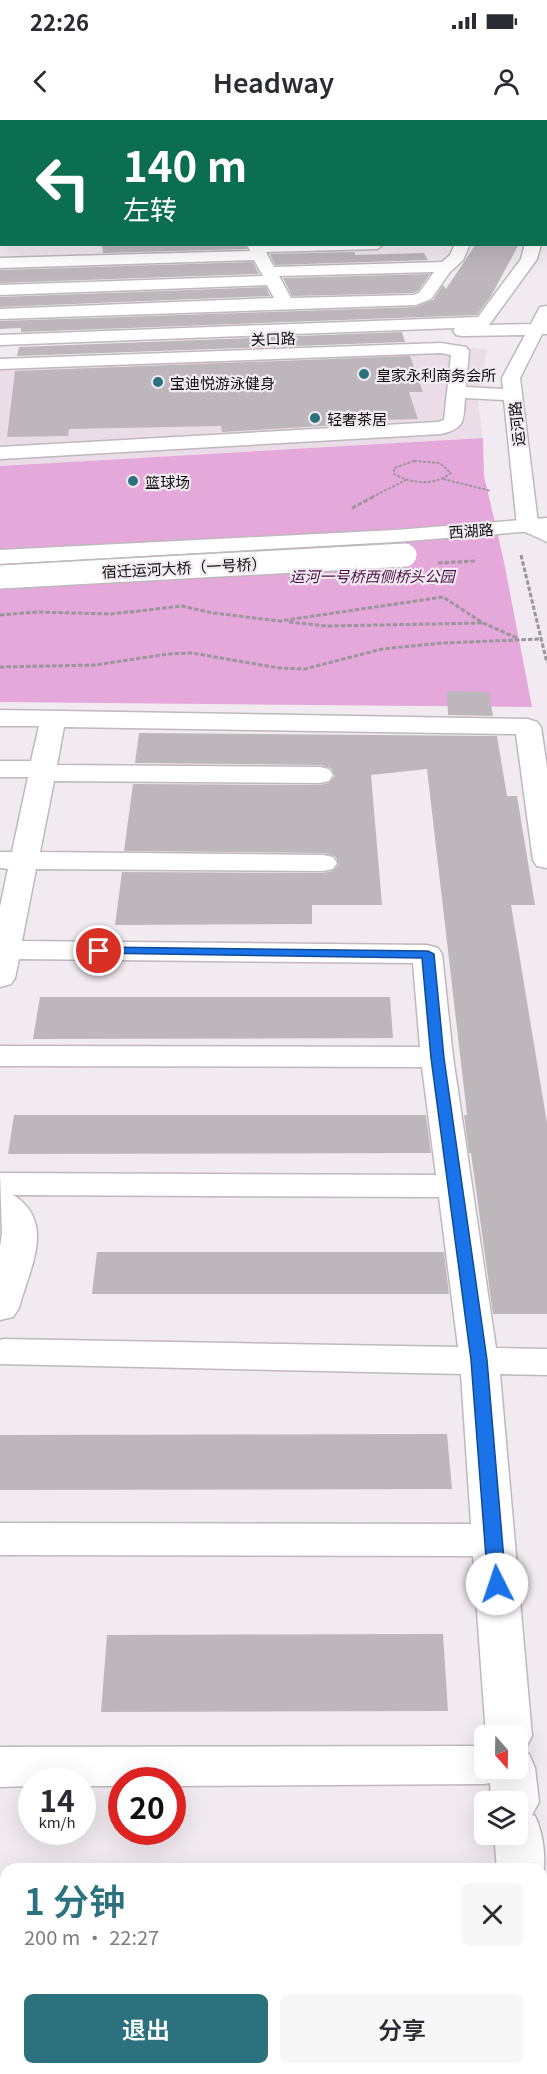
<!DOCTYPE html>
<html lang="zh">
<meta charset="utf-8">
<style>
body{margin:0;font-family:Georgia,"Noto Sans SC",serif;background:#f7f7f7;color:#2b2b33;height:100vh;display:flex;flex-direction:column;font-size:22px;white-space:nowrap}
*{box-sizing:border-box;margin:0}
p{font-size:20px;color:#7c7c81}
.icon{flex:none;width:33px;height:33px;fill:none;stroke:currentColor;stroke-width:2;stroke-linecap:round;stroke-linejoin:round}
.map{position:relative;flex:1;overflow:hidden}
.sheet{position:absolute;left:0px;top:1743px;width:548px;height:212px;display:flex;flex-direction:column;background:#fff;border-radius:18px 18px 0 0;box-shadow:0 6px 24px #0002}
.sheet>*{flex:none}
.banner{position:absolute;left:0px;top:0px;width:548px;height:126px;box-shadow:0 6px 24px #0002;background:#0b6e4f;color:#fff;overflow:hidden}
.needle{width:39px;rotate:160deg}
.buttons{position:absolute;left:474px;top:1605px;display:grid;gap:12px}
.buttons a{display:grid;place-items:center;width:54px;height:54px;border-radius:9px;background:#fff;box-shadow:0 6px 24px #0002;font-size:30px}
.speed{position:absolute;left:18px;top:1647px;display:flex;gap:12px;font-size:30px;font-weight:700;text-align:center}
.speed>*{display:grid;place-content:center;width:78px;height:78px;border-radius:50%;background:#fff;box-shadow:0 6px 24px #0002;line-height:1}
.speed small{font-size:15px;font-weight:400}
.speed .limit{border:9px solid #d22;background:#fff;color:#111}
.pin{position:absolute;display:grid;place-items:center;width:51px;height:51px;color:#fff;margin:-26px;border:3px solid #fff;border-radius:50%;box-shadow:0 2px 6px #0007}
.me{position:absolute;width:66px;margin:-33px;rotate:356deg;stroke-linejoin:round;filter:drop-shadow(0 0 4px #0008)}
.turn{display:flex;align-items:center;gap:21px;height:126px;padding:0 24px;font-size:27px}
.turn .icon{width:78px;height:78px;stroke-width:2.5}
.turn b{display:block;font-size:42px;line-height:51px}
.round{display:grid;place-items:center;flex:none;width:63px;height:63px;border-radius:9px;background:#f7f7f7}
.summary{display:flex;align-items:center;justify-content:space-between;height:102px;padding:0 24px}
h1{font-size:36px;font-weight:600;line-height:45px;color:#2b727e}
.primary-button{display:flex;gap:12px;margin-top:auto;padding:12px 24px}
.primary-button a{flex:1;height:69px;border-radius:9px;background:#2b727e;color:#fff;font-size:24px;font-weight:600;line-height:69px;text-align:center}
.primary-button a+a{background:#f7f7f7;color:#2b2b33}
.status{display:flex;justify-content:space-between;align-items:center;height:42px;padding:0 30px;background:#fff;direction:ltr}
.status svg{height:16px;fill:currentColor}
header{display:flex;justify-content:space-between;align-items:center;height:78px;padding:0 24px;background:#fff;font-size:27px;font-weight:600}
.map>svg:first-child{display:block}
</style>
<div class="status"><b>22:26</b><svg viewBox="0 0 49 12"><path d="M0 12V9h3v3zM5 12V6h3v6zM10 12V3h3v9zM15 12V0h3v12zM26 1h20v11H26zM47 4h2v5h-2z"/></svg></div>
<header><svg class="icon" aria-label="back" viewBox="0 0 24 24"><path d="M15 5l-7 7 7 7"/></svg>Headway<svg class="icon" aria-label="person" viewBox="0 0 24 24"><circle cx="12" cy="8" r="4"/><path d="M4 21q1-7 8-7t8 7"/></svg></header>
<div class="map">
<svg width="547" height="1954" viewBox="0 0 547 1954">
<rect width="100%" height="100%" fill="#f1eaf0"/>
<polygon fill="#eadde7" points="448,225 487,230 478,281 483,318 0,346 0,241"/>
<polygon fill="#e5a8db" points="483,318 484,356 504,442 532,587 0,582 0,346"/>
<g fill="#bdb7bc">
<polygon points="102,124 245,124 247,129 103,133"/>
<polygon points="476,124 519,124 491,176 477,195 21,212 21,208 0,209 0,201 416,187 433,180 443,165 446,169"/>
<polygon points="355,132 355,135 424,133 428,140 275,145 270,134"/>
<polygon points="253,142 259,154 0,163 0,150"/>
<polygon points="430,154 418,171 413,173 292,176 283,158"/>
<polygon points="266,167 270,176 0,187 0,177"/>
<polygon points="402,212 405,222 17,236 19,227"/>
<polygon points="410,236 423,272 409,272 418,299 354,301 355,304 222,312 221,306 69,309 68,316 7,317 15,251"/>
<polygon points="447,571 489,572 493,596 448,595"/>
<polygon points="139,613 497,616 507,676 517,676 535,785 511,785 547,1003 547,1194 493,1194 471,1033 469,1033 464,995 467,995 427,649 371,655 382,785 312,785 312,804 115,805 122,752 323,753 333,751 339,744 335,736 323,733 124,731 133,664 320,665 329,663 335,656 331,648 320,645 135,643"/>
<polygon points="40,877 390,877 393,918 33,919"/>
<polygon points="14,995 426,995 431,1033 8,1034"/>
<polygon points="97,1132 444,1132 449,1174 92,1174"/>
<polygon points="447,1314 452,1369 0,1370 0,1315"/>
<polygon points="443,1514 448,1591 101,1592 107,1515"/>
</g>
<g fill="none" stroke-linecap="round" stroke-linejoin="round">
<defs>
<g id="minor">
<polygon points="108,0 166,0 107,2"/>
<rect x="205" y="0" width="12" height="2"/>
<polygon points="298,0 354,0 297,2"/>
<polygon points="389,0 402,0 403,2 390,2"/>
<polygon points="442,0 455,0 456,2 443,2"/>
<polygon points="487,0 500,0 501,2 488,2"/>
<polygon points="514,0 527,0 528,2 515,2"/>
<polygon points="0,1 4,2 2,2 2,9"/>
<rect x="546" y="18" width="1" height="9"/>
<rect x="0" y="34" width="2" height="8"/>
<rect x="546" y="43" width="1" height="9"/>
<rect x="0" y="81" width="2" height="8"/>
<rect x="546" y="95" width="1" height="8"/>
<path d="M247 124H384L377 129 266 132 274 147 442 142 450 135 455 124H470L463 140 450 152 431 179 416 185 0 199V189L274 178 267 165 0 175V165L263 156 254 140 0 148V138L250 131ZM434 152 419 173 413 175 291 178 279 156Z"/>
<path d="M525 124H541L537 139 489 205 531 204 540 187 547 186V214H542L520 258 538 403 547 408V422L521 410 517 406 504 280 465 278C463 301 466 308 441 314L0 339V327L438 302 444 300 451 235 441 233 0 249V239L441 223 466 227 469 231 466 267 503 269 502 258 525 215 462 216 456 215 453 211 455 208 0 225V215L478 197 521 139Z"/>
<path d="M0 590 528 599 537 602 541 607 547 648V748L537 746 533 740 516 614 64 607 57 645 320 647 329 649 333 655 329 661 320 663 54 661 40 732 323 735 333 737 337 743 333 749 323 751 36 749 22 821 427 825 438 828 442 834 453 937 496 1228 547 1229V1255L500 1254 532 1616 525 1629 520 1631 529 1634 535 1648 539 1682 532 1695 535 1696C543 1713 547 1740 542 1757V1749H497L494 1714H518V1682H491L490 1663 484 1664 172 1666V1660H122V1666H82V1660H32V1666L0 1667V1627L484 1626V1648H518V1616H486L473 1436 0 1435V1403L471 1404 461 1254 0 1244V1220L3 1219 458 1227 439 1077 13 1075C57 1102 29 1149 19 1188L13 1197 0 1200V1127L2 1114 0 1053 436 1055 422 947 0 946V926L420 927 413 843 19 839 15 858 11 864 0 867V787L8 749 0 748V732H12L28 657H0V641H31L39 606H0Z"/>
<rect x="0" y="1895" width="6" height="50"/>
<polygon points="542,1924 547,1926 547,1954 513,1954 513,1948 542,1948"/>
</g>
<polygon id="major" points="547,398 547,410 395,422 0,444 0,430 395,410"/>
</defs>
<use href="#minor" stroke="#bfb8bd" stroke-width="3"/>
<use href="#major" stroke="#bfb8bd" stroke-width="3"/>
<g stroke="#9b969b" stroke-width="2" stroke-dasharray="3 1.5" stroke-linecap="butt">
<path d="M414 341 440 343 451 353C434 366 412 364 394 354V348Z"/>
<polyline points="443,359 491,371"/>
<polyline points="372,377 406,360"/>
</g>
<g stroke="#9b969b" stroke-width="3" stroke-dasharray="4.5 2" stroke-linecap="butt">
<polyline points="352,388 375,376"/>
<polyline points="521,435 547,543"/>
<polyline points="0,495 38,492 111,494 182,486 213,493 280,501 443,477 483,503 517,518"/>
<polyline points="289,502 327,506 483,503"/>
<polyline points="0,547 95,545 168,534 192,533 279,548 305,549 382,529 442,523 541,519"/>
</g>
<use href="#minor" fill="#fff" fill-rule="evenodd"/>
<use href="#major" fill="#fff" fill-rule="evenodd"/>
<defs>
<polyline id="major-bridge" points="0,457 405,435"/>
</defs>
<use href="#major-bridge" stroke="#bfb8bd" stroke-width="26" stroke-linecap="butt"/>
<polyline stroke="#9b969b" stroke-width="3" stroke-dasharray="4.5 2" stroke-linecap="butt" points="438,443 475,441"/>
<use href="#major-bridge" stroke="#fff" stroke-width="23"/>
</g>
<polygon fill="#1a73e8" stroke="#114b97" stroke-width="1.5" points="99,827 428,831 434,834 444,938 487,1240 506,1464 503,1469 497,1471 491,1469 488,1464 471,1240 431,938 422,838 95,833 93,831"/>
<g fill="#2b727e" stroke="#f1eaf0" stroke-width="2">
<circle cx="364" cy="254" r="6"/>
<circle cx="158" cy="262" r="6"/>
<circle cx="315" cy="298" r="6"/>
<circle cx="133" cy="361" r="6"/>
</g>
<g text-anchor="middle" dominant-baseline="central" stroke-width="4.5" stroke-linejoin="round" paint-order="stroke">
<g font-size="15" fill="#100e10" stroke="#f1eaf0">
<text transform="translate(273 218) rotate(-2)">关口路</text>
<text transform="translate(516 304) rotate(-96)">运河路</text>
<text transform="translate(471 410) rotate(-4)">西湖路</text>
<text transform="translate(184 447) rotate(-3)">宿迁运河大桥（一号桥）</text>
</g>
<g font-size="15" fill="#100e10" stroke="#f1eaf0" text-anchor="start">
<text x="376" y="254">皇家永利商务会所</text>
<text x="170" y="262">宝迪悦游泳健身</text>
<text x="327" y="298">轻奢茶居</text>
<text x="145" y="361">篮球场</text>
</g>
<g font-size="15" font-style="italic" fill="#4b0e45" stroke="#f1eaf0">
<text x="372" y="455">运河一号桥西侧桥头公园</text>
</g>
</g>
</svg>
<div class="buttons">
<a><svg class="needle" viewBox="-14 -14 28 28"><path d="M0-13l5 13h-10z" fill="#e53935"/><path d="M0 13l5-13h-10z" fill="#7c7c81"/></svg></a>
<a><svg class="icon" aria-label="layers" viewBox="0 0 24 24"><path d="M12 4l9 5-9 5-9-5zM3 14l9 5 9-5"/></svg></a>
</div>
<div class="speed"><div>14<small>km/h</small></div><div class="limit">20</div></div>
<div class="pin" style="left:99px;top:831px;background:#d93025"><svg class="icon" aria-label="arrive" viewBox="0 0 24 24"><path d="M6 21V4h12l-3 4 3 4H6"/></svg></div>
<svg class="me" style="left:497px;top:1464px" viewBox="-20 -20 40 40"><circle r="19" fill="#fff"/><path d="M0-13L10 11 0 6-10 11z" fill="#1a73e8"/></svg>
<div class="banner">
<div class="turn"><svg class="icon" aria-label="left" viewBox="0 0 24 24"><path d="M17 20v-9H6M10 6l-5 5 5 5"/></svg><div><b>140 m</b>左转</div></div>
</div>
<section class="sheet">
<div class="summary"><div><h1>1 分钟</h1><p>200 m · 22:27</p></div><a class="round"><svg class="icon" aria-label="close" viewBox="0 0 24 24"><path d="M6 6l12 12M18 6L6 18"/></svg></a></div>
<div class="primary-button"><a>退出</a><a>分享</a></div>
</section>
</div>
